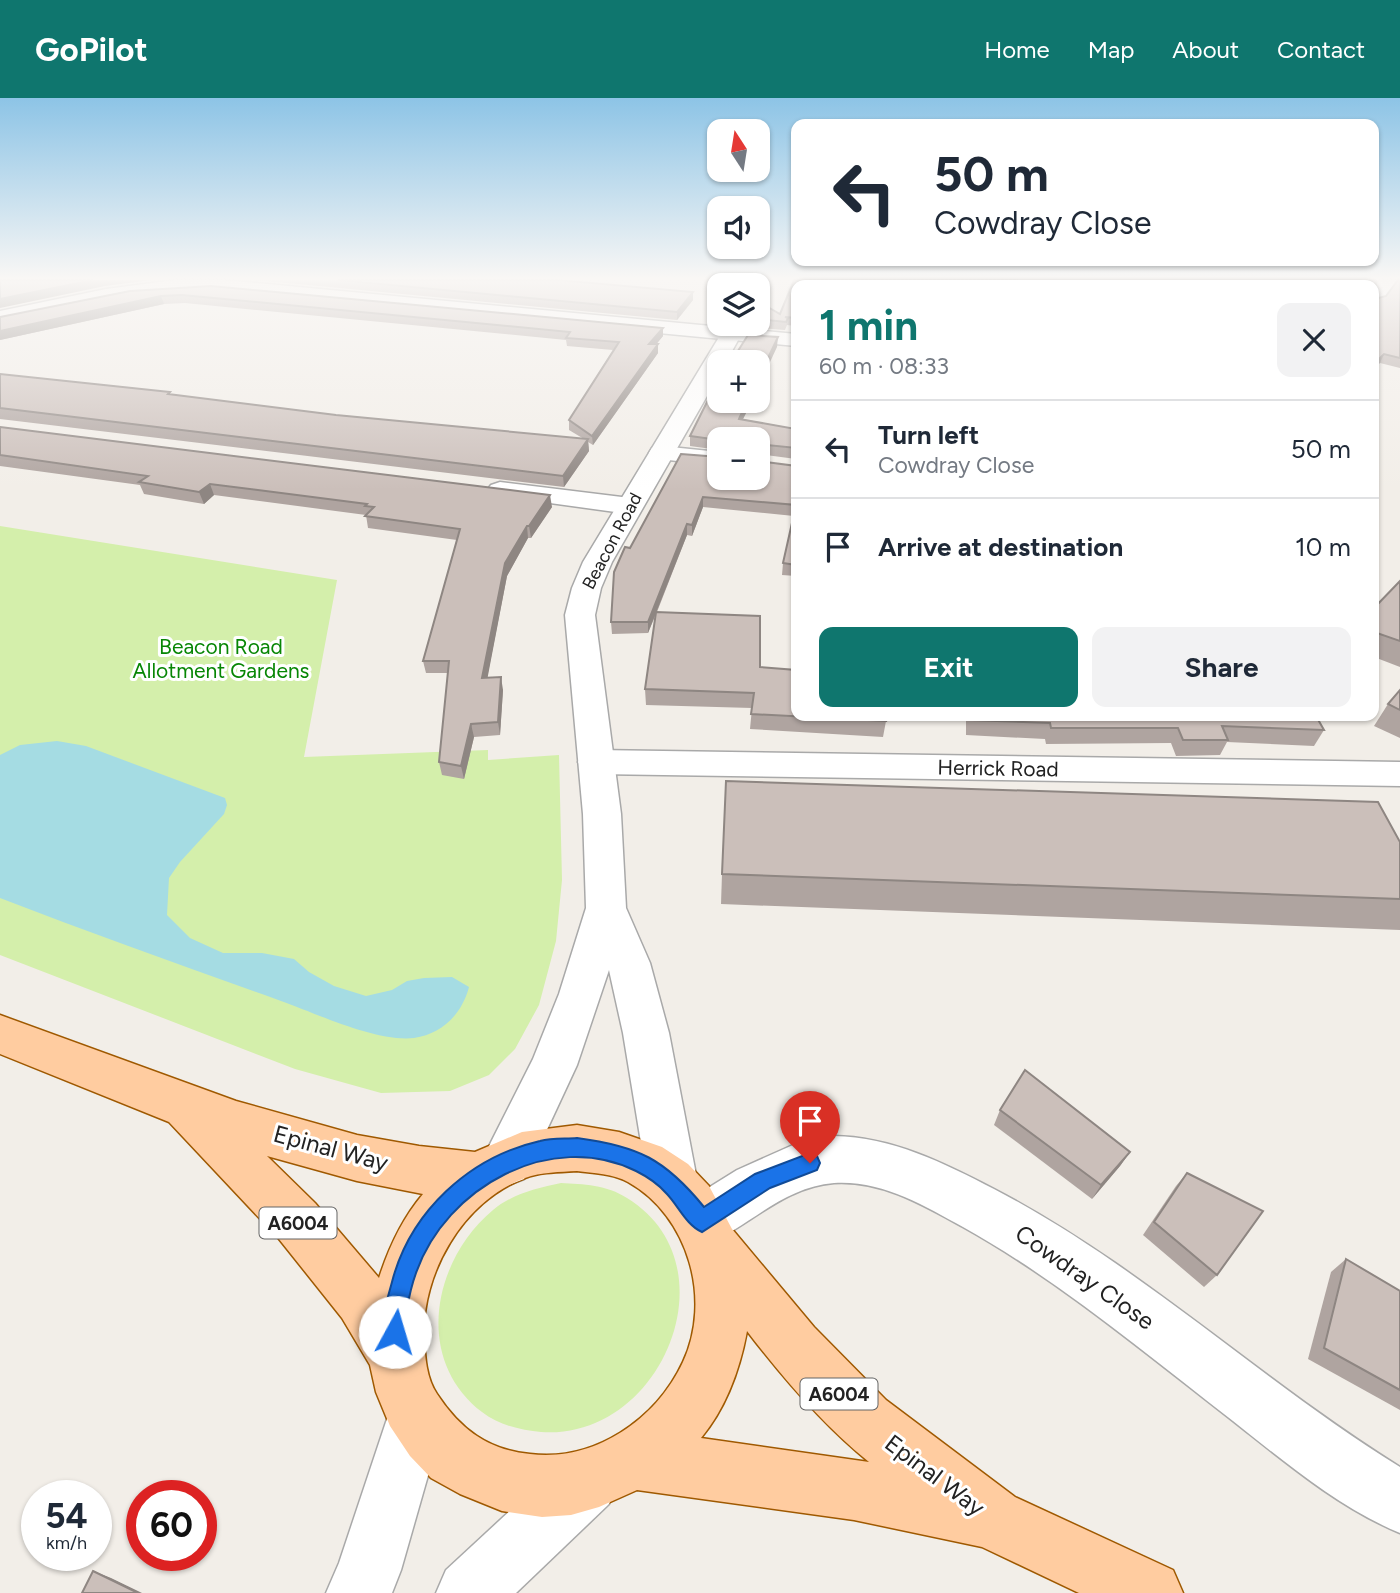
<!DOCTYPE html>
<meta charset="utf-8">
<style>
body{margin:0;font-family:Figtree,sans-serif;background:#f2f2f3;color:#1f2937;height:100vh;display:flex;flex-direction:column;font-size:26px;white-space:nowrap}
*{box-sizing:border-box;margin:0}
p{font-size:23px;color:#747a83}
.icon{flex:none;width:38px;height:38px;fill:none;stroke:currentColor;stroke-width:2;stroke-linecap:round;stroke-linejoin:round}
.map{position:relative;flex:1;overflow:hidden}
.sheet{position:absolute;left:791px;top:182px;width:588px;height:441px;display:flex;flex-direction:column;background:#fff;border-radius:14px;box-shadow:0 2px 5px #0004}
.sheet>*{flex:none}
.guide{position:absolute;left:791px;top:21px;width:588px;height:147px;border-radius:14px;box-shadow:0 2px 5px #0004;background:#fff;color:#1f2937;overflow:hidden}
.needle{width:46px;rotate:348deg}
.buttons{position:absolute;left:707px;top:21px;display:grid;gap:14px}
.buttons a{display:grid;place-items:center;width:63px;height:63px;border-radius:14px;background:#fff;box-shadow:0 2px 5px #0004;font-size:35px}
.speed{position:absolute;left:21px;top:1382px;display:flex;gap:14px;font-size:35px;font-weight:700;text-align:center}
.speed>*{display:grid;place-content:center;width:91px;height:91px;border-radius:50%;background:#fff;box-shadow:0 2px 5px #0004;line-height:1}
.speed small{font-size:18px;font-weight:400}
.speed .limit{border:10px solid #d22;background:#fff;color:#111}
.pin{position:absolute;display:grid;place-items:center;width:60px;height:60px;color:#fff;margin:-72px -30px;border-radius:50% 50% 50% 0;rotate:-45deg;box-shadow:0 0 7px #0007}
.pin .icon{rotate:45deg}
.me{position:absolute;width:77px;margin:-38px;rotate:6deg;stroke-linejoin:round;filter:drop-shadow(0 0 5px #0008)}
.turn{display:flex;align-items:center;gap:24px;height:147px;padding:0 28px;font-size:32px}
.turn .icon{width:91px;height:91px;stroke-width:2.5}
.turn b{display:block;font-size:49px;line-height:60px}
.round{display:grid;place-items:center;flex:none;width:74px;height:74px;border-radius:14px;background:#f2f2f3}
.headline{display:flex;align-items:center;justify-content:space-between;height:119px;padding:0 28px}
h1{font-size:42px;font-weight:700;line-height:52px;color:#0f766e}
.button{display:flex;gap:14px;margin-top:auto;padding:14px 28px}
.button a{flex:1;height:80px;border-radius:14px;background:#0f766e;color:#fff;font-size:28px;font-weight:700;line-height:80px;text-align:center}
.button a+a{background:#f2f2f3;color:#1f2937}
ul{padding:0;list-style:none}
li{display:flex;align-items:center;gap:21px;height:98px;padding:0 28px;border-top:2px solid #e0e1e3}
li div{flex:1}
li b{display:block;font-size:26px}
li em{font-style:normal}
header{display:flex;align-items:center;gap:42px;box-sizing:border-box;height:98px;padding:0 35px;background:#0f766e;color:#fff}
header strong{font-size:33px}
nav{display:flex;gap:38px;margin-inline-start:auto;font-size:24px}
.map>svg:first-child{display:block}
</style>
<header>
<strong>GoPilot</strong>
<nav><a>Home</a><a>Map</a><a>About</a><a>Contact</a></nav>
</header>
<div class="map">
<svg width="1400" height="1495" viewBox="0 0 1400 1495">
<rect width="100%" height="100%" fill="#f2eee8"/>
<g fill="#d4efab">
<polygon points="0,428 337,482 304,659 488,652 488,662 559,657 562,782 556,843 539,907 515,951 489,977 450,993 381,995 295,971 0,857"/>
<path d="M561 1085C583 1086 607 1087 627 1100 735 1166 662 1343 541 1334 521 1332 498 1327 482 1314 413 1261 433 1162 493 1112 512 1096 537 1090 561 1085Z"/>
</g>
<polygon fill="#81e7b4" points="1048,182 1183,182 1195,185 1192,187 1041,187"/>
<path fill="#a5dce3" d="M57 643 86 648 225 700 227 707 224 716 180 764 169 780 167 817 190 840 223 855H262L294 861 309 874 334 888 366 898 392 892 407 883 424 880 452 879 469 889C462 916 442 936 414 940 375 944 318 916 281 903 187 869 93 836 0 800V657L20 647Z"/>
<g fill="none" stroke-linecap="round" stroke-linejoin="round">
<defs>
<g id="minor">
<polygon points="175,182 224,182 796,236 796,248 214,193 133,198 0,225 0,213 106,191"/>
<polygon points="1380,182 1399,182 1381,204 1374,206 1374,189"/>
<polygon points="661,348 719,354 719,368 652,360 649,355 652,350"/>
<polygon points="500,384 630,400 639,402 643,408 639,414 630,416 491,397 487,392 491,387"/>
<polygon points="596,652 1400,664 1400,688 596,676 583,672 578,664 583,656"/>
<path d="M834 1038C892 1039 944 1065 994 1091 1140 1167 1260 1282 1400 1369V1435C1339 1410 1285 1364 1233 1323 1145 1255 1060 1183 963 1129 923 1107 881 1082 834 1085 782 1089 748 1130 702 1149L684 1141 676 1123 684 1105 737 1072 793 1047Z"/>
<polygon points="416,1289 437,1297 445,1318 401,1472 392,1495 326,1495 339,1465 395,1297"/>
<polygon points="587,1353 609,1362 618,1384 609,1406 516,1495 436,1495 446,1472 565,1362"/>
</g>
<g id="tertiary">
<polygon points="752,182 770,182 765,192 758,194 758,187 749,187"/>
<polygon points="727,226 747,226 726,264 719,264 719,277 612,464 601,490 595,517 621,716 626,810 650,865 669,935 698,1087 691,1104 673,1111 655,1104 648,1087 623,935 609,872 577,967 524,1081 506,1088 488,1081 481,1064 533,961 559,896 586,810 583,716 565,517 572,490 583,464"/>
</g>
<path id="primary" d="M0 917 236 1003 357 1037 419 1048 475 1054 522 1034 577 1027 619 1034 662 1049 688 1066 709 1088 732 1131 814 1229 886 1302 1015 1399 1173 1472 1183 1495H1079L982 1449 854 1422 637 1392 599 1409 571 1417 542 1419 502 1413 460 1396 431 1380 410 1358 390 1328 376 1294 370 1267 342 1220 279 1141 169 1024 0 956ZM267 1058 357 1083 423 1096C402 1121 389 1149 379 1180L315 1105ZM577 1073C593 1075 614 1076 628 1084 689 1118 712 1202 683 1264 656 1322 594 1364 530 1356 488 1352 460 1331 437 1296 426 1280 425 1258 424 1240 421 1176 463 1103 525 1080 541 1074 560 1074 577 1073ZM747 1233C783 1280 823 1327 869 1364L701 1340C726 1310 740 1271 747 1233Z"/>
</defs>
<use href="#minor" stroke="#a9a9a9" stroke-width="3"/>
<use href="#tertiary" stroke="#a9a9a9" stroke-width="3"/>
<use href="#primary" stroke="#9f5900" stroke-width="3"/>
<use href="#minor" fill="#fff" fill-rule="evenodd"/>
<use href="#tertiary" fill="#fff" fill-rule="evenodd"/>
<use href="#primary" fill="#ffcca0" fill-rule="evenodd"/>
</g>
<g fill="#afa4a0">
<polygon points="256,182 558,182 693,194 693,202 677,222"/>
<polygon points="794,182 1027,182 1020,187 796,187 796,228 787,227 785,232 758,230 758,221 766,208 780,216"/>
<polygon points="1400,182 1400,270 1380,265 1375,198 1379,200 1386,198"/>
<polygon points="130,193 663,230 663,238 656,246 658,246 658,255 593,347 588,344 589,353 564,389 0,321 0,276 336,317 584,341 569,332 569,322 613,252 567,248 566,242 185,205 164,206 0,242 0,219"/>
<polygon points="719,303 752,303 743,321 796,331 796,361 758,356 758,341 719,341 719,352 690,348 690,338"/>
<polygon points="0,329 552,409 531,440 528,440 507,478 487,580 503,592 500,637 474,639 464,681 442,677 439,664 448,575 426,575 423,563 457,442 368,430 366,417 214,397 204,406 144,396 140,387 0,368"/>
<polygon points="719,359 796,368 796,478 782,477 783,465 794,418 703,409 692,438 687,437 657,514 760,569 886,623 883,639 750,631 752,610 646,607 645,591 656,516 648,535 612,536 611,524 630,450"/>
<polygon points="1400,483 1400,569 1374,559 1374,510"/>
<polygon points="1400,592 1400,640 1374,628 1388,606"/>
<polygon points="966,618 1316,618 1324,632 1314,648 1227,644 1220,657 1176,658 1171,645 1046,646 1045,641 966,637"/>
<polygon points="1400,744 1400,832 721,806 722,776"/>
<polygon points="1000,1012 1130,1054 1120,1068 1092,1101 994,1027"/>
<polygon points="1187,1075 1217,1177 1204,1189 1143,1137 1176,1088"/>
<polygon points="1346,1161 1400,1193 1400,1312 1308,1261 1331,1174"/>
</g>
<g fill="#8e8682">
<polygon points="93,182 152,182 105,188 0,210 0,201"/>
<polygon points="1016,182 1027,182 1020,187 1009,187"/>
<polygon points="693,194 693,202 677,222 677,214"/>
<polygon points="161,198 164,206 0,242 0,233"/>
<polygon points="663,230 663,238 650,254 649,246"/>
<polygon points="778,239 777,249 758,290 758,281"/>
<polygon points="658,246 658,255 593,347 592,338"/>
<polygon points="1384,256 1380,265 1374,271 1374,266"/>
<polygon points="747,303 752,303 738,331 739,321"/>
<polygon points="588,341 589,353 564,389 563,378"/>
<polygon points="210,386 214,397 204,406 199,394"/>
<polygon points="550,397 552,409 531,440 529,428"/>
<polygon points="703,399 703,409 692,438 692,427"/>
<polygon points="687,426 687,437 648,535 648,524"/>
<polygon points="527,428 528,440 507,478 485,593 482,580 505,465"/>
<polygon points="501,579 503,592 500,637 498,624"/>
<polygon points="471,626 474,639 464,681 461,668"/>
<polygon points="1130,1054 1120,1068 1092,1101 1101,1087"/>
<polygon points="93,1473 111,1480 142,1495 138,1495"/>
</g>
<g fill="#cbbfba" stroke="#8e8682" stroke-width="2">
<polygon points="0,182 93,182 0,201"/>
<polygon points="338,182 558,182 693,194 677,214"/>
<polygon points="794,182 1016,182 1009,187 796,187 796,220 785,219 788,220 786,224 758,221 766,208 780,216"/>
<polygon points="1367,182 1376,182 1375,198 1379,200 1386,198 1398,182 1400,182 1400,260 1384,256 1374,266 1374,187 1355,187"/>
<polygon points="211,188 663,230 649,246 658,246 592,338 569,322 619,244 566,240 570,234 182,197 161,198 0,233 0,219 130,193"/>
<polygon points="748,237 778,239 758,281 758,264 731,264"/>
<polygon points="0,276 170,294 168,296 336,317 588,341 563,378 0,310"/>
<polygon points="719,283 719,303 747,303 739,321 796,331 796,350 758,346 758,341 719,342 690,338 710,298"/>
<polygon points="0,329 550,397 529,428 527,428 505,465 482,580 501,579 498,624 471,626 461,668 439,664 449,563 423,563 460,431 365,418 374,409 365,408 367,406 210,386 199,394 139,384 148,378 0,357"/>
<polygon points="681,356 719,359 719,380 758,380 758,363 796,368 796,467 783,465 796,407 703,399 692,427 687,426 648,524 611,524 614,474 625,449 630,450"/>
<polygon points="1400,483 1400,543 1374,534 1374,510"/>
<polygon points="656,514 760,518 760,569 796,572 796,618 885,618 886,623 751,616 754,595 645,591"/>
<polygon points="1400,592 1400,612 1388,606"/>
<polygon points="970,618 1316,618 1324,632 1222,628 1228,642 1183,642 1178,630 1051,630 1050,625 970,622"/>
<polygon points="726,683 1378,704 1400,744 1400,801 722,776"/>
<polygon points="1025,972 1130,1054 1101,1087 1000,1012"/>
<polygon points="1187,1075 1263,1113 1217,1177 1154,1124"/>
<polygon points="1346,1161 1400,1193 1400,1292 1324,1250"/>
<polygon points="93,1473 138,1495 82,1495"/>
</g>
<linearGradient id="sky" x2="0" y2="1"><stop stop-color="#8dc4e6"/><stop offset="0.46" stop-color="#f9f7f5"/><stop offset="1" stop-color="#f9f7f5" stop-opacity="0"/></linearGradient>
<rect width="1400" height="392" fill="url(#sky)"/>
<path fill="#1a73e8" stroke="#114b97" stroke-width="2" d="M577 1040C638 1048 665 1061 704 1109L755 1076 810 1055 817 1058 820 1065 817 1072 770 1090 702 1134C686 1127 678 1107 666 1095 659 1087 646 1078 636 1073 551 1031 446 1089 416 1175 412 1186 409 1199 407 1211 405 1222 408 1231 403 1242L395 1245 387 1242C379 1223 387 1203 392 1184 410 1114 469 1059 540 1043 552 1040 565 1041 577 1040Z"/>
<g text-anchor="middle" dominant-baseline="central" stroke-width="6" stroke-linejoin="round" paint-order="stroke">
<g font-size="18" fill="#222" stroke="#fff">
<text transform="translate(612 443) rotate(-62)">Beacon Road</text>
</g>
<g fill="#fff" stroke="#646464" stroke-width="2">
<rect x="259.5" y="1109.5" width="77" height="31" rx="5"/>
<rect x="800.5" y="1280.5" width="77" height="31" rx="5"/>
</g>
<g font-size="19" font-weight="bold" fill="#222">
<text x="298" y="1125">A6004</text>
<text x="839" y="1296">A6004</text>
</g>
<g font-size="21" fill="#078604" stroke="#fff">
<text x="221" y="548">Beacon Road<tspan x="221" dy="24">Allotment Gardens</tspan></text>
</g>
<g font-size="21" fill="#222" stroke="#fff">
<text transform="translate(998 670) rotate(1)">Herrick Road</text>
</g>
<g font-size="24" fill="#222" stroke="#fff">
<text transform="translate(331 1050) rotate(15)">Epinal Way</text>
<text transform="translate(1085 1179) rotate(35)">Cowdray Close</text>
<text transform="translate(935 1377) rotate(37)">Epinal Way</text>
</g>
</g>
</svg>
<div class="buttons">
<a><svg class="needle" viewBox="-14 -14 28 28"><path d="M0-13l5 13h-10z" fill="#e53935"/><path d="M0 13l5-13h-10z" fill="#747a83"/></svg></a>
<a><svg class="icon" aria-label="sound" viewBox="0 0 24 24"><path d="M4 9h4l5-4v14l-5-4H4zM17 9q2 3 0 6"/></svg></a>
<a><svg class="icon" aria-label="layers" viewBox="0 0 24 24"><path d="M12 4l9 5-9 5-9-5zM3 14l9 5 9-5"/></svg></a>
<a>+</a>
<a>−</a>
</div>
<div class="speed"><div>54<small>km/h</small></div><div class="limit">60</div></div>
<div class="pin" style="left:810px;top:1065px;background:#d93025"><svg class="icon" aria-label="arrive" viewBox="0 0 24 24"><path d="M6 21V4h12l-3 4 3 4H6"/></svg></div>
<svg class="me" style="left:395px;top:1234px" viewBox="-20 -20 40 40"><circle r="19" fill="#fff"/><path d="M0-13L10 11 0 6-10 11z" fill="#1a73e8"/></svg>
<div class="guide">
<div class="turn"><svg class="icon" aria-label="left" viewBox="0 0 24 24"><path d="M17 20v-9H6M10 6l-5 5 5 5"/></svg><div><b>50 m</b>Cowdray Close</div></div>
</div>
<section class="sheet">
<div class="headline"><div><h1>1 min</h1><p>60 m · 08:33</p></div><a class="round"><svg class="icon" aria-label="close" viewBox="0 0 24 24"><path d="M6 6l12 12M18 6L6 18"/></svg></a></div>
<ul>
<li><svg class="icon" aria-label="left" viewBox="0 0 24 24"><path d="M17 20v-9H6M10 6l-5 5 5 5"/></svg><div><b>Turn left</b><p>Cowdray Close</p></div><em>50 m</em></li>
<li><svg class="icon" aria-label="arrive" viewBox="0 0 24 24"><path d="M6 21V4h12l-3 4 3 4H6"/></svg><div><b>Arrive at destination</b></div><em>10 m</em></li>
</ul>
<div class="button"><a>Exit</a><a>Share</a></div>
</section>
</div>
